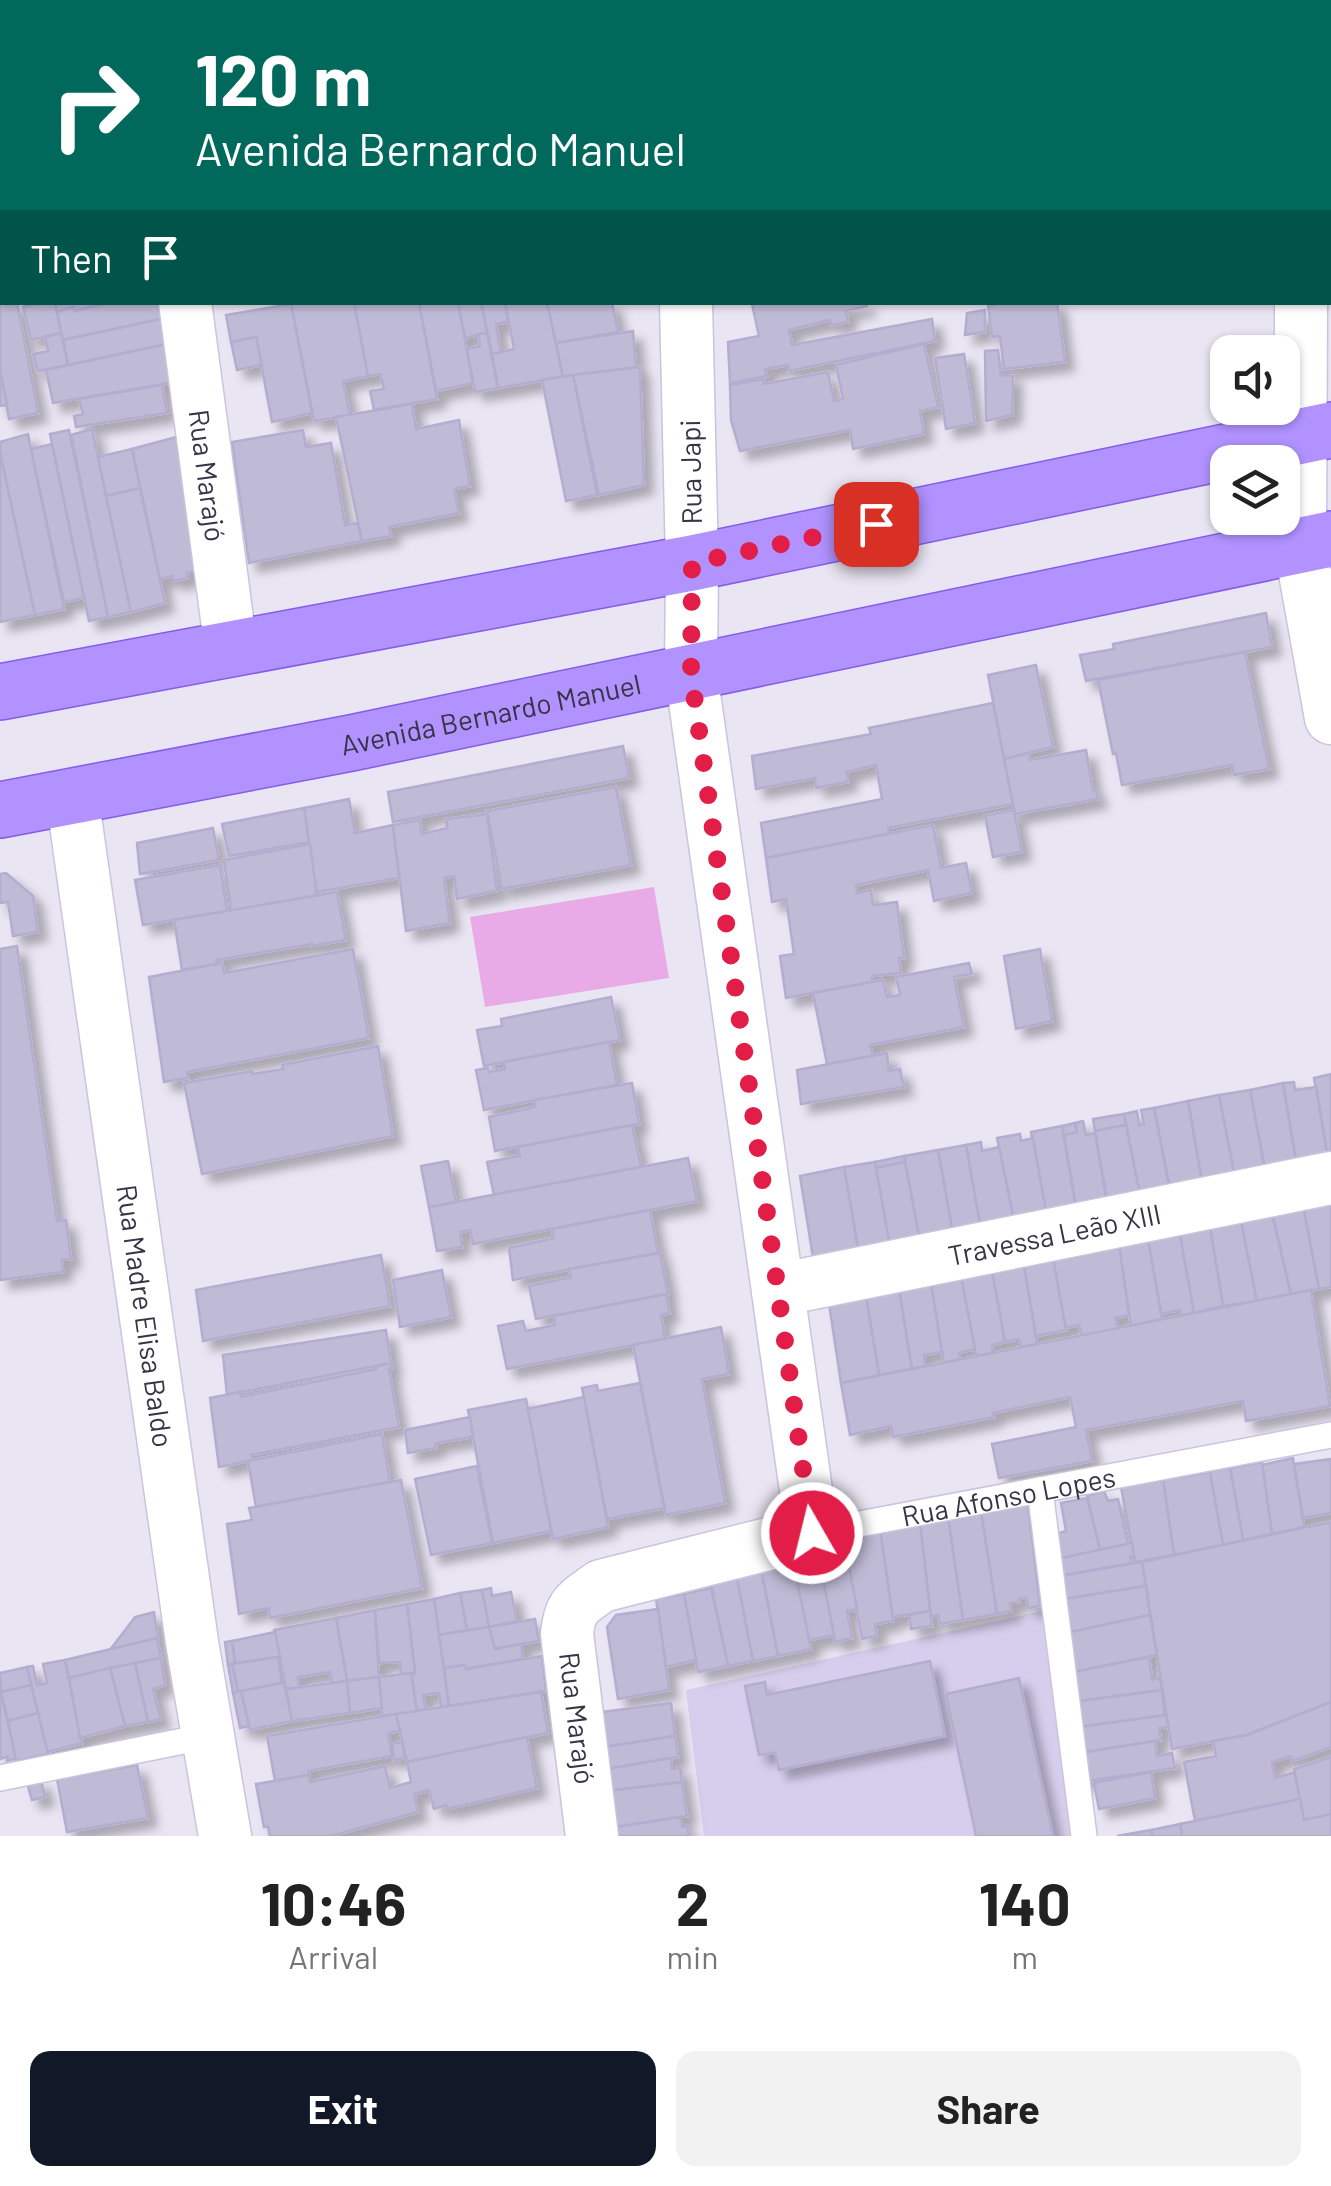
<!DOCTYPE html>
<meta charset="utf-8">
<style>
body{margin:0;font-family:Barlow,sans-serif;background:#f2f2f2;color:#222;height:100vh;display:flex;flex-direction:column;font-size:38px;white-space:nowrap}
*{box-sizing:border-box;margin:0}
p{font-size:32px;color:#767676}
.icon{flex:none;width:55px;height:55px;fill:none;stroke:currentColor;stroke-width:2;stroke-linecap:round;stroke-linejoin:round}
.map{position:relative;height:1836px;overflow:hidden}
.panel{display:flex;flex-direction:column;background:#fff;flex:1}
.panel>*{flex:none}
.banner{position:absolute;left:0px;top:0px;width:1332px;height:305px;box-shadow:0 2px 8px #0004;background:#00695c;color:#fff;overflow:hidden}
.buttons{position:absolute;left:1210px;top:335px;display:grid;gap:20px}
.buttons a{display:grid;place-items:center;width:90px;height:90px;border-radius:20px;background:#fff;box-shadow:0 2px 8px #0004;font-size:50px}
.pin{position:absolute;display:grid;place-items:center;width:85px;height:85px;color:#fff;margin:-42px;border-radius:20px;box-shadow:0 5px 15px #0006}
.me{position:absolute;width:110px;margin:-55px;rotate:352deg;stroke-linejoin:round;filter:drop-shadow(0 0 8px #0008)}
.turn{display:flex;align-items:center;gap:35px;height:210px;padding:0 30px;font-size:45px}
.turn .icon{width:130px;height:130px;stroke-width:2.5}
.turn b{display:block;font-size:70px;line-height:85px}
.then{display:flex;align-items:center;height:95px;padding:0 30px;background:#0003;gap:20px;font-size:38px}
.eta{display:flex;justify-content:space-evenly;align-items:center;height:170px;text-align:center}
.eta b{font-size:60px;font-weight:700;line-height:70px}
.button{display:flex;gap:20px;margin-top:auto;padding:20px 30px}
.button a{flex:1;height:115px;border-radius:20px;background:#111827;color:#fff;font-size:40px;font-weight:700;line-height:115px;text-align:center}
.button a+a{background:#f2f2f2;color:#222}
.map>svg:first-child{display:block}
</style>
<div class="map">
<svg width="1331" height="1836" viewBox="0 0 1331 1836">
<defs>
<filter id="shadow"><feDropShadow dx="9" dy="9" stdDeviation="5" flood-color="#0004"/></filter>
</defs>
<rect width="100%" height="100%" fill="#e9e5f3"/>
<polygon fill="#d7ceed" points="1042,1611 1078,1836 704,1836 686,1690"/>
<polygon fill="#e9abe8" points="654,887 669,978 485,1007 470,917"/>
<g fill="#bfbad5" stroke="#b3add0" stroke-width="2.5" filter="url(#shadow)">
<polygon points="215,0 269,0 259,2 216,2"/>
<polygon points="415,0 562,0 552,2 415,2"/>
<polygon points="589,0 639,0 639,2 578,2"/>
<rect x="725" y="0" width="57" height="2"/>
<rect x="784" y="0" width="154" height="2"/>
<polygon points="1048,0 1128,0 1113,2 1049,2"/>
<polygon points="0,28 2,28 2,140 0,128"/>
<polygon points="0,191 2,206 2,249 0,249"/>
<polygon points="2,288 2,302 17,302 38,413 9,419 0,371 0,289"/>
<polygon points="43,302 55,302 61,333 31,340 23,307"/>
<polygon points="55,302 112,302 75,311 73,307 57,312"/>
<polygon points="112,302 158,302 161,319 63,340 57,312 73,307 75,311"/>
<polygon points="298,302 354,302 368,376 343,381 350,415 314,421 291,304"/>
<polygon points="354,302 419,302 437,399 374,410 370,391 384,389 380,374 368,376"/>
<polygon points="419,302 458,302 473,383 436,391"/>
<polygon points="458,302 481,302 487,333 465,338"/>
<polygon points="481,302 505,302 508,322 496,324 501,353 492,354"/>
<polygon points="505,302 547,302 563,377 498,388 492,354 514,349"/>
<polygon points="547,302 612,302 618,332 556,343"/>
<polygon points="760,302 866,302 867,306 846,311 848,322 831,325 830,320 789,330 792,345 932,319 935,341 789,371 788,365 765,369 767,376 730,383 728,342 759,336 752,304"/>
<polygon points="995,302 1057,302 1065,362 1004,369 1000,336 992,337 988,305 995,305"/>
<polygon points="291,304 312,413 272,422 256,337 231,342 226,315"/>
<polygon points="985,310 985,332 965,335 967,313"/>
<polygon points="161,319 167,344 68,365 63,340"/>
<polygon points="633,331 636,367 563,377 556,343"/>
<polygon points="61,333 68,365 38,371 33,354 48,351 45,337"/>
<polygon points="487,333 498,388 475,392 467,349 480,346 478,334"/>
<polygon points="256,337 262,365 237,370 231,342"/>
<polygon points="167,344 175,382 53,403 46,370"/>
<polygon points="924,344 938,407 920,411 924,434 853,449 850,430 740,451 731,420 730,385 764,379 764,384 828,372 834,401 843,399 836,365"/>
<polygon points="998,350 1001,375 1013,376 1012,415 986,421 985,351"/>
<polygon points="964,354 975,423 946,429 935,358"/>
<polygon points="640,367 644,485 599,495 573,375"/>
<polygon points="0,371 7,405 0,406"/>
<polygon points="573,375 597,495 566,501 542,380"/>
<polygon points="162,385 167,413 76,427 74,416 83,414 79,399"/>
<polygon points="412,404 416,429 459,420 470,486 454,489 459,513 389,527 391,536 362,541 336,417"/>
<polygon points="92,429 131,612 108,617 71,435"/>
<polygon points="69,430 108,617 89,621 50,434"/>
<polygon points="303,430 306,447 331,443 345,525 357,523 362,541 249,563 232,442"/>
<polygon points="28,434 64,609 35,615 0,453 0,442"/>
<polygon points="176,437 204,568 187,573 188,578 174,581 173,576 160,579 132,449"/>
<polygon points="52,444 84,598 64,602 31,449"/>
<polygon points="132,449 140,488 106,496 98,457"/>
<polygon points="0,453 35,615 0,622"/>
<polygon points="140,488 165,603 131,612 106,496"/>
<polygon points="1266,613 1272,647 1086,681 1080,655 1114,649 1113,644"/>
<polygon points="1245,652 1269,769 1234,775 1232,765 1122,785 1116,753 1113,754 1098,680"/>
<polygon points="1036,665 1053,747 1004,759 988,675"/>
<polygon points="993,703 1013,804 888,828 889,834 766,858 761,823 882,799 876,765 847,772 848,782 816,788 815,778 756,789 752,756 871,734 869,728"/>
<polygon points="623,746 629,778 393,822 388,792"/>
<polygon points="1086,750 1093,790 1096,790 1098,799 1015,814 1004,759 1029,753 1030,760"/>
<polygon points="616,787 631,865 502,889 487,811"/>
<polygon points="349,799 355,833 393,825 399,878 316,892 304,808"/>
<polygon points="304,808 309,842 229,856 222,824"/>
<polygon points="1014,810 1022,852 993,857 985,816"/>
<polygon points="487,814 497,891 457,899 454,876 444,878 450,923 406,931 393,825 420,820 422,834 447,828 446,819"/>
<polygon points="933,825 941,868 966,863 972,893 934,901 928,870 856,885 857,893 871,890 873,905 897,902 904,958 899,958 901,973 872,976 872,982 786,998 780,956 794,954 786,899 772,902 766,858"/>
<polygon points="213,828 219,860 140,874 137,843"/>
<polygon points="310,844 317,896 231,911 224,860"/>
<polygon points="220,865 227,911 143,925 135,880"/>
<polygon points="6,873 33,896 38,932 13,936 8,902 0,903 0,874"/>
<polygon points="337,892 346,940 312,946 312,944 216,960 217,964 182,970 174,920"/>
<polygon points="17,946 57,1221 66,1220 71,1259 62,1260 63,1272 0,1280 0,949"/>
<polygon points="353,949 369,1038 187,1072 188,1078 164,1082 149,977 222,963 224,973"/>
<polygon points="1040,949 1052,1021 1016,1029 1004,956"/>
<polygon points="969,963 972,974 954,977 964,1027 870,1045 873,1056 827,1064 813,993 883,980 887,997 900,995 896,977"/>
<polygon points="611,997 620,1040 484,1066 477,1030 502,1026 501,1019"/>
<polygon points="609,1042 617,1085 484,1110 476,1070 488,1068 489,1072 505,1069 504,1062"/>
<polygon points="378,1046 393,1136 202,1174 184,1083 252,1071 252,1074 283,1069 282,1065"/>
<polygon points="887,1053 889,1071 900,1069 904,1087 801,1104 797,1070"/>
<polygon points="1331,1074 1331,1169 1330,1169 1314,1078"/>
<polygon points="1294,1082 1295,1090 1316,1087 1329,1166 1298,1172 1283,1083"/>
<polygon points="632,1083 639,1124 495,1151 489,1117 535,1107 534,1100"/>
<polygon points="1283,1083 1299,1180 1268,1185 1250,1090"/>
<polygon points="1250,1090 1268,1187 1238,1194 1219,1095"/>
<polygon points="1219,1095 1238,1194 1205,1200 1188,1101"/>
<polygon points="1188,1101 1205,1200 1173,1204 1154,1108"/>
<polygon points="1154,1108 1172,1202 1142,1207 1124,1114 1137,1111 1139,1125 1144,1124 1141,1110"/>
<polygon points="1124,1114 1126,1125 1095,1131 1093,1119"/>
<polygon points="1083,1121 1086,1135 1095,1133 1108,1207 1077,1214 1064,1135 1077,1132 1075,1123"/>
<polygon points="1075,1123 1077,1132 1064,1135 1062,1126"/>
<polygon points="632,1125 641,1167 494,1195 487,1162 520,1156 518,1147"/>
<polygon points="1126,1125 1142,1205 1109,1211 1095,1131"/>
<polygon points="1062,1126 1077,1214 1048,1223 1031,1132"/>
<polygon points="1020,1134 1021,1141 1033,1138 1048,1223 1016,1230 997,1138"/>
<polygon points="981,1142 982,1151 999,1147 1016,1230 982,1236 966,1145"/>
<polygon points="966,1145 982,1236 954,1240 938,1150"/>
<polygon points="938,1150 954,1240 921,1247 904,1156"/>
<polygon points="904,1156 905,1162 876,1168 875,1162"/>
<polygon points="688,1158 697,1201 473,1244 470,1230 460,1232 462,1247 437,1251 429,1207"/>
<polygon points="448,1161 456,1202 429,1207 421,1166"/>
<polygon points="875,1162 891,1250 859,1255 844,1167"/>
<polygon points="905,1162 921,1247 891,1252 876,1168"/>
<polygon points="844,1167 859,1255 814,1264 800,1176"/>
<polygon points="1331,1195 1331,1287 1319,1289 1302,1201"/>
<polygon points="1302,1201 1319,1289 1291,1295 1271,1207"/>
<polygon points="650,1210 658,1253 513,1280 509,1248 554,1238 552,1229"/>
<polygon points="1239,1210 1257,1301 1223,1306 1208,1216"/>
<polygon points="1271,1210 1291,1295 1257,1301 1240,1216"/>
<polygon points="1208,1216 1223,1306 1193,1313 1178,1224"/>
<polygon points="1178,1224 1194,1313 1181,1316 1180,1310 1161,1314 1146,1230"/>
<polygon points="1147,1233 1162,1319 1131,1326 1118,1238"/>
<polygon points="1118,1238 1129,1315 1115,1318 1118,1329 1082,1336 1079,1325 1065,1328 1051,1248"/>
<polygon points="1050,1242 1066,1330 1036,1336 1021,1251"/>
<polygon points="660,1253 668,1294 536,1319 529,1286 571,1277 569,1269"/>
<polygon points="1022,1254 1037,1344 1021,1347 1019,1339 1005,1342 990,1261"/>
<polygon points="381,1255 390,1306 203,1341 196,1290"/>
<polygon points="990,1261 1005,1342 992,1345 993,1353 976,1356 959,1267"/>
<polygon points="959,1267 975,1349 959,1353 960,1359 944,1363 929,1272"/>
<polygon points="442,1270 451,1317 400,1327 393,1280"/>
<polygon points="929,1272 942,1352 924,1355 925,1366 912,1369 897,1278"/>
<polygon points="897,1278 912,1369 879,1375 864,1284"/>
<polygon points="1311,1290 1330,1406 1246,1421 1243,1401 1086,1430 1092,1461 999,1478 992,1444 1076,1427 1070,1397 993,1413 994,1417 893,1437 891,1426 850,1435 841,1383"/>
<polygon points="865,1291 879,1375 841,1383 828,1297"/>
<polygon points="666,1294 670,1313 661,1315 665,1339 507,1369 498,1326 523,1321 526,1331 555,1325 554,1316"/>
<polygon points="721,1327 729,1374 702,1379 725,1503 666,1515 633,1345"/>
<polygon points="386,1330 391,1363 227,1395 223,1355"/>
<polygon points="391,1363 392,1368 389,1369 399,1427 251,1455 253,1460 219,1467 210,1398 240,1392 241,1397 376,1369 375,1367"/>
<polygon points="640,1383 664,1508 607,1519 582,1388 597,1385 598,1391"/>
<polygon points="584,1397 608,1527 553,1539 527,1409"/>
<polygon points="526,1399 551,1531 493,1543 468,1410"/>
<polygon points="470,1417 473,1437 436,1443 436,1448 408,1453 405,1430"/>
<polygon points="382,1434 390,1482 256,1507 248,1461"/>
<polygon points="1293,1458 1304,1527 1272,1534 1262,1465"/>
<polygon points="1331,1459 1331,1513 1303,1518 1294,1464"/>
<polygon points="1262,1462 1272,1534 1243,1540 1230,1468"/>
<polygon points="477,1466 492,1543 431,1555 415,1479"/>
<polygon points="1230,1468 1243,1540 1223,1545 1209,1471"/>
<polygon points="1210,1472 1223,1545 1174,1555 1163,1480"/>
<polygon points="401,1480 422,1588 270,1618 268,1608 239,1614 227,1524 252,1520 249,1508"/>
<polygon points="1163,1480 1174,1555 1135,1562 1121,1487"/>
<polygon points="1104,1491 1108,1501 1118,1499 1128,1544 1100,1550 1087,1496"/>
<polygon points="1087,1498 1100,1550 1058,1559 1053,1535 1066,1531 1061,1503"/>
<polygon points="1028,1505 1040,1606 1028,1608 1026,1598 1019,1599 1019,1602 1010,1603 1011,1611 997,1614 981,1512"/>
<polygon points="981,1512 997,1614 963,1620 948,1517"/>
<polygon points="948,1517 963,1620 940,1624 938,1615 931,1616 920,1523"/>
<polygon points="1331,1522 1331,1702 1247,1735 1172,1749 1142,1562"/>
<polygon points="920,1523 930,1611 893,1617 880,1529"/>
<polygon points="880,1529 893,1621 875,1624 877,1636 862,1639 843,1535"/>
<polygon points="843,1535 857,1609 847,1611 852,1638 835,1642 815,1540"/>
<polygon points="815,1540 834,1635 809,1640 789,1545"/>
<polygon points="1132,1543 1134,1557 1130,1557 1132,1563 1054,1577 1052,1560"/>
<polygon points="791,1551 811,1649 778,1656 759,1557"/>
<polygon points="1142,1562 1146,1586 1058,1600 1054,1577"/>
<polygon points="760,1565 778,1656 753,1661 735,1571"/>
<polygon points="736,1573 753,1661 728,1666 710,1579"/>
<polygon points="1146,1586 1150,1615 1063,1634 1058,1600"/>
<polygon points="491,1588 492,1596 511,1592 517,1621 489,1627 482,1590"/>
<polygon points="711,1588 728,1666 698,1672 684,1594"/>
<polygon points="482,1590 489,1627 467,1630 460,1593"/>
<polygon points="460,1593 467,1630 439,1635 434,1599"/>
<polygon points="684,1594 696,1660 666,1667 656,1599"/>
<polygon points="434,1599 449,1706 441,1707 439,1693 423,1695 426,1710 417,1712 411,1673 415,1673 407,1604"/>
<polygon points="407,1604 415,1673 401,1675 400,1662 379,1663 375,1610"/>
<polygon points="658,1609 669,1690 618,1699 607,1627 616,1615"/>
<polygon points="375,1610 379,1677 347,1681 336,1618"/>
<polygon points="930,1611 932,1626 911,1629 909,1615"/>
<polygon points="154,1612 158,1638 110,1650 135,1617"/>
<polygon points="1150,1615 1157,1655 1069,1673 1061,1634"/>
<polygon points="336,1618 347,1681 332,1683 330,1672 298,1677 299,1687 286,1689 274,1630"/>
<polygon points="535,1619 539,1641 495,1649 489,1627"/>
<polygon points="489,1627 495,1649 521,1644 523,1659 466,1669 465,1665 444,1668 439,1635"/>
<polygon points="275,1632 280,1657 235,1663 232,1641"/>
<polygon points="157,1638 161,1658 69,1678 65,1660"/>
<polygon points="232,1641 235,1663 228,1665 225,1642"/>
<polygon points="542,1656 546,1691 449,1706 444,1668 465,1665 466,1669"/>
<polygon points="278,1657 282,1683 238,1692 232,1664"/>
<polygon points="1149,1657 1152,1680 1160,1678 1162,1690 1070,1702 1068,1673"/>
<polygon points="161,1658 165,1685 153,1689 161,1719 148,1722 135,1663"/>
<polygon points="65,1660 82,1743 47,1752 27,1667 33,1666 37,1685 47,1683 43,1664"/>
<polygon points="930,1661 945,1736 779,1770 775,1753 759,1755 745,1686 765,1682 767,1695"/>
<polygon points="135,1663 148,1722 125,1726 110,1668"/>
<polygon points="232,1664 238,1692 233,1693 228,1665"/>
<polygon points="27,1667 31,1685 1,1692 0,1673"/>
<polygon points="110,1668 125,1726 80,1738 69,1678"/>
<polygon points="411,1673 417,1712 382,1716 379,1677"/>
<polygon points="379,1677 382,1708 350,1713 347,1681"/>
<polygon points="1019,1678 1053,1836 976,1836 946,1694"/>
<polygon points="347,1681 350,1713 292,1721 286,1689"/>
<polygon points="282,1683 284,1683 292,1721 250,1730 241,1691"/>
<polygon points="31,1685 38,1713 8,1721 1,1692"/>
<polygon points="0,1688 16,1758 7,1761 7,1757 0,1759"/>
<polygon points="1162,1690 1165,1716 1071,1728 1066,1703"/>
<polygon points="241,1691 249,1726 240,1728 233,1693"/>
<polygon points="541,1692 548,1733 407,1762 396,1714"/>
<polygon points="1331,1702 1331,1747 1292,1761 1291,1756 1272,1762 1275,1778 1295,1772 1300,1799 1195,1821 1184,1762 1216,1756 1213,1741 1247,1735"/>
<polygon points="671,1703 675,1736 598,1748 594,1713"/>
<polygon points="38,1713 48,1754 16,1761 8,1721"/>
<polygon points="396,1714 400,1731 388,1733 392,1756 308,1771 309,1775 275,1781 267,1736"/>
<polygon points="1166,1715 1168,1727 1159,1728 1161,1740 1074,1754 1071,1728"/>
<polygon points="675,1736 678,1757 601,1770 598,1748"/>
<polygon points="527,1737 537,1788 447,1809 446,1805 434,1809 429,1790 414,1794 418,1812 331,1836 270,1836 268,1827 264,1827 256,1784 309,1775 310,1782 385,1766 390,1788 411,1782 407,1762"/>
<polygon points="1155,1741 1157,1756 1172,1753 1175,1768 1080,1782 1074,1754"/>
<polygon points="402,1742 405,1758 394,1760 392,1744"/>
<polygon points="1331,1757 1331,1814 1304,1820 1294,1769"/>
<polygon points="671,1758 672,1769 680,1767 682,1782 600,1792 601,1770"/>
<polygon points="137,1765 148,1818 67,1832 57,1779"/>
<polygon points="1151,1772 1155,1798 1099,1809 1094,1783"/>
<polygon points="41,1780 45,1797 32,1800 27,1783"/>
<polygon points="682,1782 687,1816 602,1829 599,1792"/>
<polygon points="1300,1799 1304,1820 1331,1814 1331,1836 1182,1836 1180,1824"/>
<polygon points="680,1817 682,1827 687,1826 689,1836 612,1836 611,1828"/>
<polygon points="1180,1824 1182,1836 1152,1836 1151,1830"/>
<polygon points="1151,1830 1152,1836 1117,1836"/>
</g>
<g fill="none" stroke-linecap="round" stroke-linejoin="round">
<defs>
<g id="lane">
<polyline points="64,2 75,0"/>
<polyline points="0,17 2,16"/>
<polyline points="0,279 2,279"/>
<polyline points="1040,1490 1084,1836"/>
<path id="s1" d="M812 1533 1331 1435"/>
<polyline points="0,1778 208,1736"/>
</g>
<g id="street">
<polyline points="156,0 156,2"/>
<polyline points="686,2 686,0"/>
<polyline points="1302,2 1302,0"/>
<path id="s2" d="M185 302 231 649"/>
<polyline points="1301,302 1300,545 1331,718"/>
<path id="s3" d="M72 796 192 1642 225 1836"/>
<path id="s4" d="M778 1290 1331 1178"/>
<path d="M592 1836 567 1634C570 1604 578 1603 601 1586L812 1533 691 673 692 563 686 302"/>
</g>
<g id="primary">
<polyline points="0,692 692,563 1331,430"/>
<path id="s5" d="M0 810 351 743 1331 539"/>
</g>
</defs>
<use href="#lane" stroke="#cac4dd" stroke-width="28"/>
<use href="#street" stroke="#cac4dd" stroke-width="55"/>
<use href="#primary" stroke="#835de8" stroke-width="58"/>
<use href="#lane" stroke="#fff" stroke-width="25"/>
<use href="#street" stroke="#fff" stroke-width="52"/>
<use href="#primary" stroke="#b192ff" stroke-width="55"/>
</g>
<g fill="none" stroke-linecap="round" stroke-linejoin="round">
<polyline stroke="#e11d48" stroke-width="18" stroke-dasharray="0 32.4" points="812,1533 691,673 692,563 876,524"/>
</g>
<g text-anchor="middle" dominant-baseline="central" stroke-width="8" stroke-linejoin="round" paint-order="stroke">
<g font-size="28" fill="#373446" stroke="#fff">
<text transform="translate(690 472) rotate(-91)">Rua Japi</text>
<text stroke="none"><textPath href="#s2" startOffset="175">Rua Marajó</textPath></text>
<text stroke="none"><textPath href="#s5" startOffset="500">Avenida Bernardo Manuel</textPath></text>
<text stroke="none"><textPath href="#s4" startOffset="282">Travessa Leão XIII</textPath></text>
<text stroke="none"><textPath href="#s3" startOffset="525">Rua Madre Elisa Baldo</textPath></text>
<text stroke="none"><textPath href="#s1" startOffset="200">Rua Afonso Lopes</textPath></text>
<text transform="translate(578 1718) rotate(83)">Rua Marajó</text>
</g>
</g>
</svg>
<div class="buttons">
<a><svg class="icon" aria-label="sound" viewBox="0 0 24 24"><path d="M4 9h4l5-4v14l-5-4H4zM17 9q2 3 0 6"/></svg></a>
<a><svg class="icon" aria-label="layers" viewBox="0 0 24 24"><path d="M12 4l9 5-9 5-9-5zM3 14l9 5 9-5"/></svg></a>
</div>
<div class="pin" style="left:876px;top:524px;background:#d93025"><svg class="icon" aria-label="arrive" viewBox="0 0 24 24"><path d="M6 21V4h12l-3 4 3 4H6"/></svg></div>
<svg class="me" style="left:812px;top:1533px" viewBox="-20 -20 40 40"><circle r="17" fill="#e11d48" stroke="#fff" stroke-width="3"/><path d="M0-11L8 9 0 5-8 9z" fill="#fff"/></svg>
<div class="banner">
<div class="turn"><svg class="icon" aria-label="right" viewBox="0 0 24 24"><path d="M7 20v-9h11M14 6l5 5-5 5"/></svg><div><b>120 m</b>Avenida Bernardo Manuel</div></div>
<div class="then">Then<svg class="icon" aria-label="arrive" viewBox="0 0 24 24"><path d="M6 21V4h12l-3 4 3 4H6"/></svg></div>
</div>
</div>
<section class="panel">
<div class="eta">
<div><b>10:46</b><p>Arrival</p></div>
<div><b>2</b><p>min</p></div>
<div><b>140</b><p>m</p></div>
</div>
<div class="button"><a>Exit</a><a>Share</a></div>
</section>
